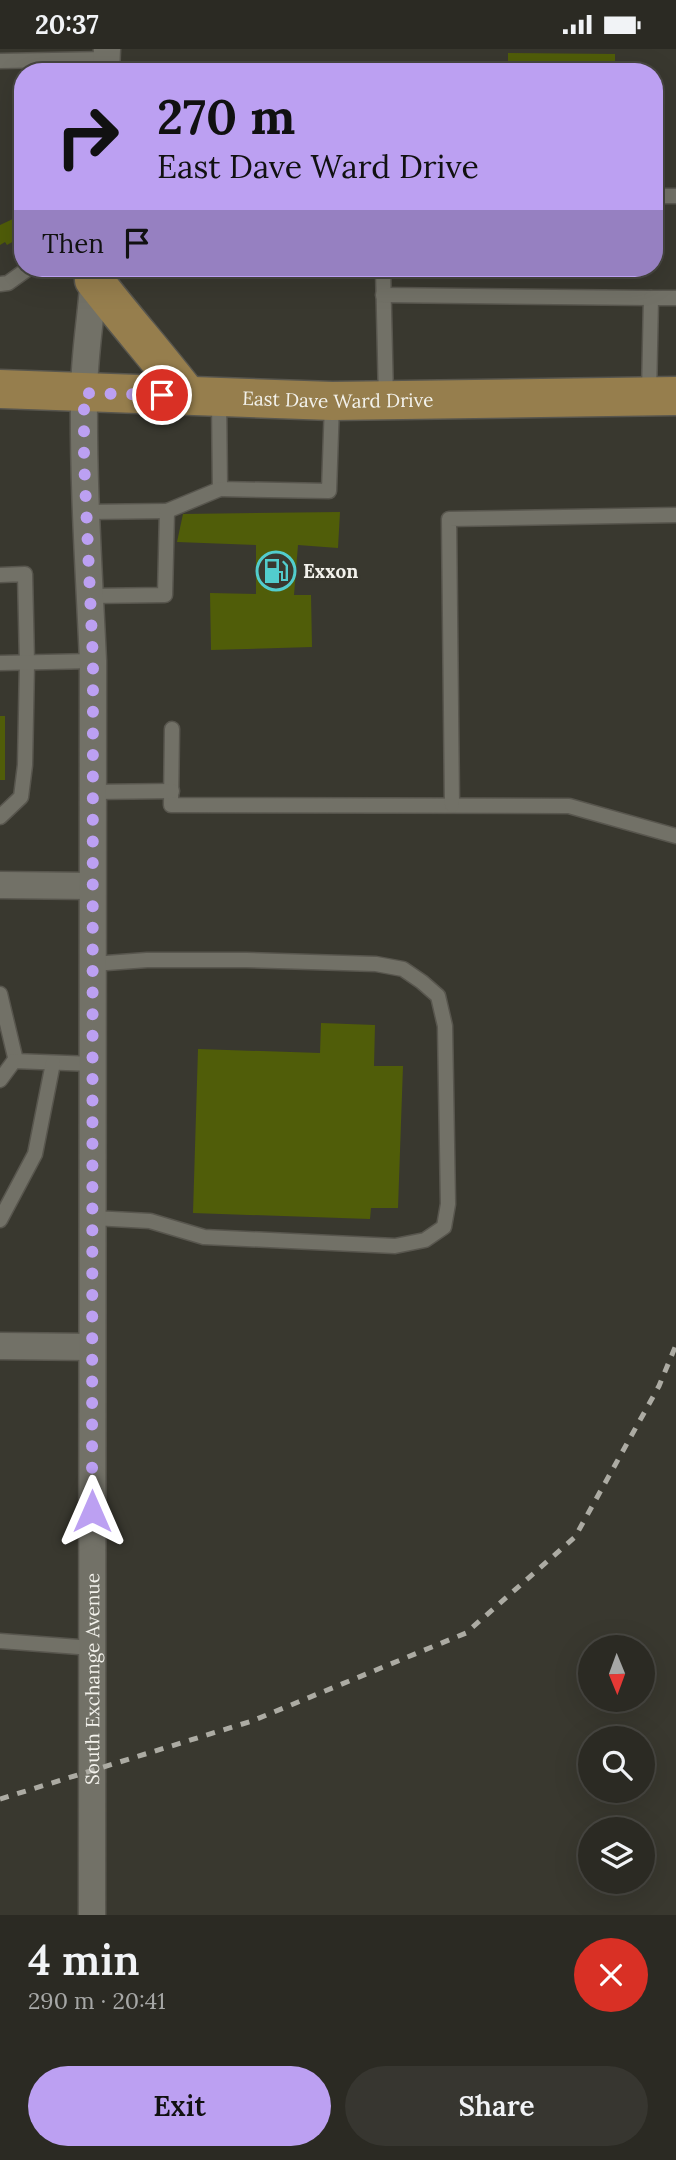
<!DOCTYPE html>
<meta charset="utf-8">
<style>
body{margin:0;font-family:Lora,serif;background:#373630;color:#f1f3f6;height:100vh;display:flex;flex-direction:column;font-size:26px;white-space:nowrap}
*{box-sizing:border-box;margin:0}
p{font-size:23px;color:#a6a7a6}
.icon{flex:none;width:38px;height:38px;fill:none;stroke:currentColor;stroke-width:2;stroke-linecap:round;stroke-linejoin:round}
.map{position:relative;height:1866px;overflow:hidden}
.drawer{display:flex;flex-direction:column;background:#2b2a23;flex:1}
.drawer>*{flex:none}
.guide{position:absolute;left:14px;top:14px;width:649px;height:214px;border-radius:28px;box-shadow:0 7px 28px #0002,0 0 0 2px #474641;background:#bca0f2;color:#111;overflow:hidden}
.needle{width:46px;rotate:179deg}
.fabs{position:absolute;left:578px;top:1586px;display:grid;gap:14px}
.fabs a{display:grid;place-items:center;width:77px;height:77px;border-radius:50%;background:#2b2a23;box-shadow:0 7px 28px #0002,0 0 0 2px #474641;font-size:35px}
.pin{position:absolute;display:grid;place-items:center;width:60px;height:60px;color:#fff;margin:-30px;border:4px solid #fff;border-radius:50%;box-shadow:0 2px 7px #0007}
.me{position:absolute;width:77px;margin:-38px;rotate:0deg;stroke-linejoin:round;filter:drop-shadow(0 0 5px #0008)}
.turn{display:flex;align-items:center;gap:24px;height:147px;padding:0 28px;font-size:32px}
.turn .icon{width:91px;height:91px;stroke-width:2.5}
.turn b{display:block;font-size:49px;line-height:60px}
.then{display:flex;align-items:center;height:66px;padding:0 28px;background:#0003;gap:14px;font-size:26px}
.round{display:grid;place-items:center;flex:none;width:74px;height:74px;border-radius:37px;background:#373630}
.overview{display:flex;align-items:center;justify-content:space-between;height:119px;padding:0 28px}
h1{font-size:42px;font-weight:600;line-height:52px}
.button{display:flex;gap:14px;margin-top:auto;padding:14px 28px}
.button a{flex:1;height:80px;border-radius:42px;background:#bca0f2;color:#111;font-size:28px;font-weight:600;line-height:80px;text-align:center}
.button a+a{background:#373630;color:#f1f3f6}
.status{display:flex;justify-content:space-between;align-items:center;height:49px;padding:0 35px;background:#2b2a23;direction:ltr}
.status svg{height:19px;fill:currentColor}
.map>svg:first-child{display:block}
</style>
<div class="status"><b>20:37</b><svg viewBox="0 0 49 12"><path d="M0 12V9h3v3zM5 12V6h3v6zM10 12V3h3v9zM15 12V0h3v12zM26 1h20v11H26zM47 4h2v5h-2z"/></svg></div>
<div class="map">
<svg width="676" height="1866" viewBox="0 0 676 1866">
<rect width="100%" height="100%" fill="#39382f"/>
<g fill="#505d09">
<polygon points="508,4 615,5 615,23 508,23"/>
<polygon points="15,169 23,187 7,196 5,193 0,196 0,176"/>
<polygon points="340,463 338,499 298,496 294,546 311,546 312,598 211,601 210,544 256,545 256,496 177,493 183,465"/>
<rect x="0" y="667" width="5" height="64"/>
<polygon points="321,974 375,976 374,1017 403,1017 398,1159 371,1159 370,1170 193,1164 198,1000 320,1004"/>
</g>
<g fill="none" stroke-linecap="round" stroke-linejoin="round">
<defs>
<g id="lane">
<polyline points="0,12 106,10"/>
<polyline points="654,147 676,147"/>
<polyline points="383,219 386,350"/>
<polyline points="0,235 8,234 29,219"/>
<polyline points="383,246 651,249"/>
<polyline points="649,345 651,249 676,249"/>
<polyline points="219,351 220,440 329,442 332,354"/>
<polyline points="86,463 167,462"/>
<polyline points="0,526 25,525 27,614 25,716 21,748 0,768"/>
<polyline points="90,547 165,546 167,462 220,440"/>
<polyline points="0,614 93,612"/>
<polyline points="172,680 171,756 569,757 676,787"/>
<polyline points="93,743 172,742"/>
<polyline points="452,756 449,470 676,466"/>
<polyline points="0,945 16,1012"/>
<polyline points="0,1031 14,1012 93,1015"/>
<polyline points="93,1169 150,1172 204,1188 395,1197 425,1191 444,1178 448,1155 445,977 438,947 422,933 403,920 376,915 246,911 147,911 93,915"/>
<polyline points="0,1171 35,1105 53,1014"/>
<polyline points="0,1592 92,1599"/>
</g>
<g id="street">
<polyline points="106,23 107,0"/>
<polyline points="0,836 92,837"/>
<polyline points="0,1297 92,1298"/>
<path id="s1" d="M92 1866 93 612C89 524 83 435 84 346 84 304 92 264 94 224"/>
</g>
<g id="primary">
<path d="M94 231C124 270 157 307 187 346"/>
<path id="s2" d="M0 340 332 352 676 347"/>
</g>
</defs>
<use href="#lane" stroke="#58564e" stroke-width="17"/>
<use href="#street" stroke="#58564e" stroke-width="29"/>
<use href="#primary" stroke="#58564e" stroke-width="41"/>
<use href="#lane" stroke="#727167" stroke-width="14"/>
<use href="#street" stroke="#727167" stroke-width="26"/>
<use href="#primary" stroke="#967e4d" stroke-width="38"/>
<polyline stroke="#acaba3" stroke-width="5" stroke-dasharray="9 9" stroke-linecap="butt" points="0,1750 252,1672 466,1584 575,1488 659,1337 676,1296"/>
</g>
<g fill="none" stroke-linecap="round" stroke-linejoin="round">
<polyline stroke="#bca0f2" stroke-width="12" stroke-dasharray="0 21.6" points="92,1462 93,612 84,410 84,344 162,346"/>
</g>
<defs>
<symbol id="fuel-ring" viewBox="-11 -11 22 22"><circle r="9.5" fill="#39382f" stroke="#52cdcd" stroke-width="1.5"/><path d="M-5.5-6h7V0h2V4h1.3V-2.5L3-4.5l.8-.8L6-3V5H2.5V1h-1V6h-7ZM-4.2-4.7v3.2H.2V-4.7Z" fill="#52cdcd"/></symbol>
</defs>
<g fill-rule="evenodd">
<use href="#fuel-ring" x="254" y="500" width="44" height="44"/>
</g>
<g text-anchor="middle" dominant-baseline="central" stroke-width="5" stroke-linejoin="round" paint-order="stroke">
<g font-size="19" fill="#f3f2ec" stroke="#39382f">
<text stroke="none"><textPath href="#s2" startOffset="338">East Dave Ward Drive</textPath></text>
<text stroke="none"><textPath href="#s1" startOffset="236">South Exchange Avenue</textPath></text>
</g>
<g font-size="19" font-weight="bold" fill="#f3f2ec" stroke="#39382f" text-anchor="start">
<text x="303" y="522">Exxon</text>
</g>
</g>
</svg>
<div class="fabs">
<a><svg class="needle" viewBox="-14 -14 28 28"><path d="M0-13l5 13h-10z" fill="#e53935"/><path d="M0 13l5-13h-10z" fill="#a6a7a6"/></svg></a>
<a><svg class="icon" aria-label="search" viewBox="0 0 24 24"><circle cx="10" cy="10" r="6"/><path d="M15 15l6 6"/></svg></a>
<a><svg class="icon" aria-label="layers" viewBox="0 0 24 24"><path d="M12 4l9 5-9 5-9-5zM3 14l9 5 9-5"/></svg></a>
</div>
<div class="pin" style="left:162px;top:346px;background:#d93025"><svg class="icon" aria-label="arrive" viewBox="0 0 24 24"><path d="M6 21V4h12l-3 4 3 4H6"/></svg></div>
<svg class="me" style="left:92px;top:1462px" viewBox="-20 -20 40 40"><path d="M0-17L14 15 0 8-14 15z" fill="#bca0f2" stroke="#fff" stroke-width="4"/></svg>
<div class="guide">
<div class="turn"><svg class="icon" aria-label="right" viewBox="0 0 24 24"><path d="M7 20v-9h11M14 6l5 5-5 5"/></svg><div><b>270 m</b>East Dave Ward Drive</div></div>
<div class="then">Then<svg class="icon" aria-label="arrive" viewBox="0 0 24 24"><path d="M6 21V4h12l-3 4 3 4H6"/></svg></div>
</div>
</div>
<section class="drawer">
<div class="overview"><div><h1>4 min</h1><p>290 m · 20:41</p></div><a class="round" style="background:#d93025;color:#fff"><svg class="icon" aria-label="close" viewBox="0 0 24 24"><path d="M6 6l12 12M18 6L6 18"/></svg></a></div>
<div class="button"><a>Exit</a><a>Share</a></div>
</section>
